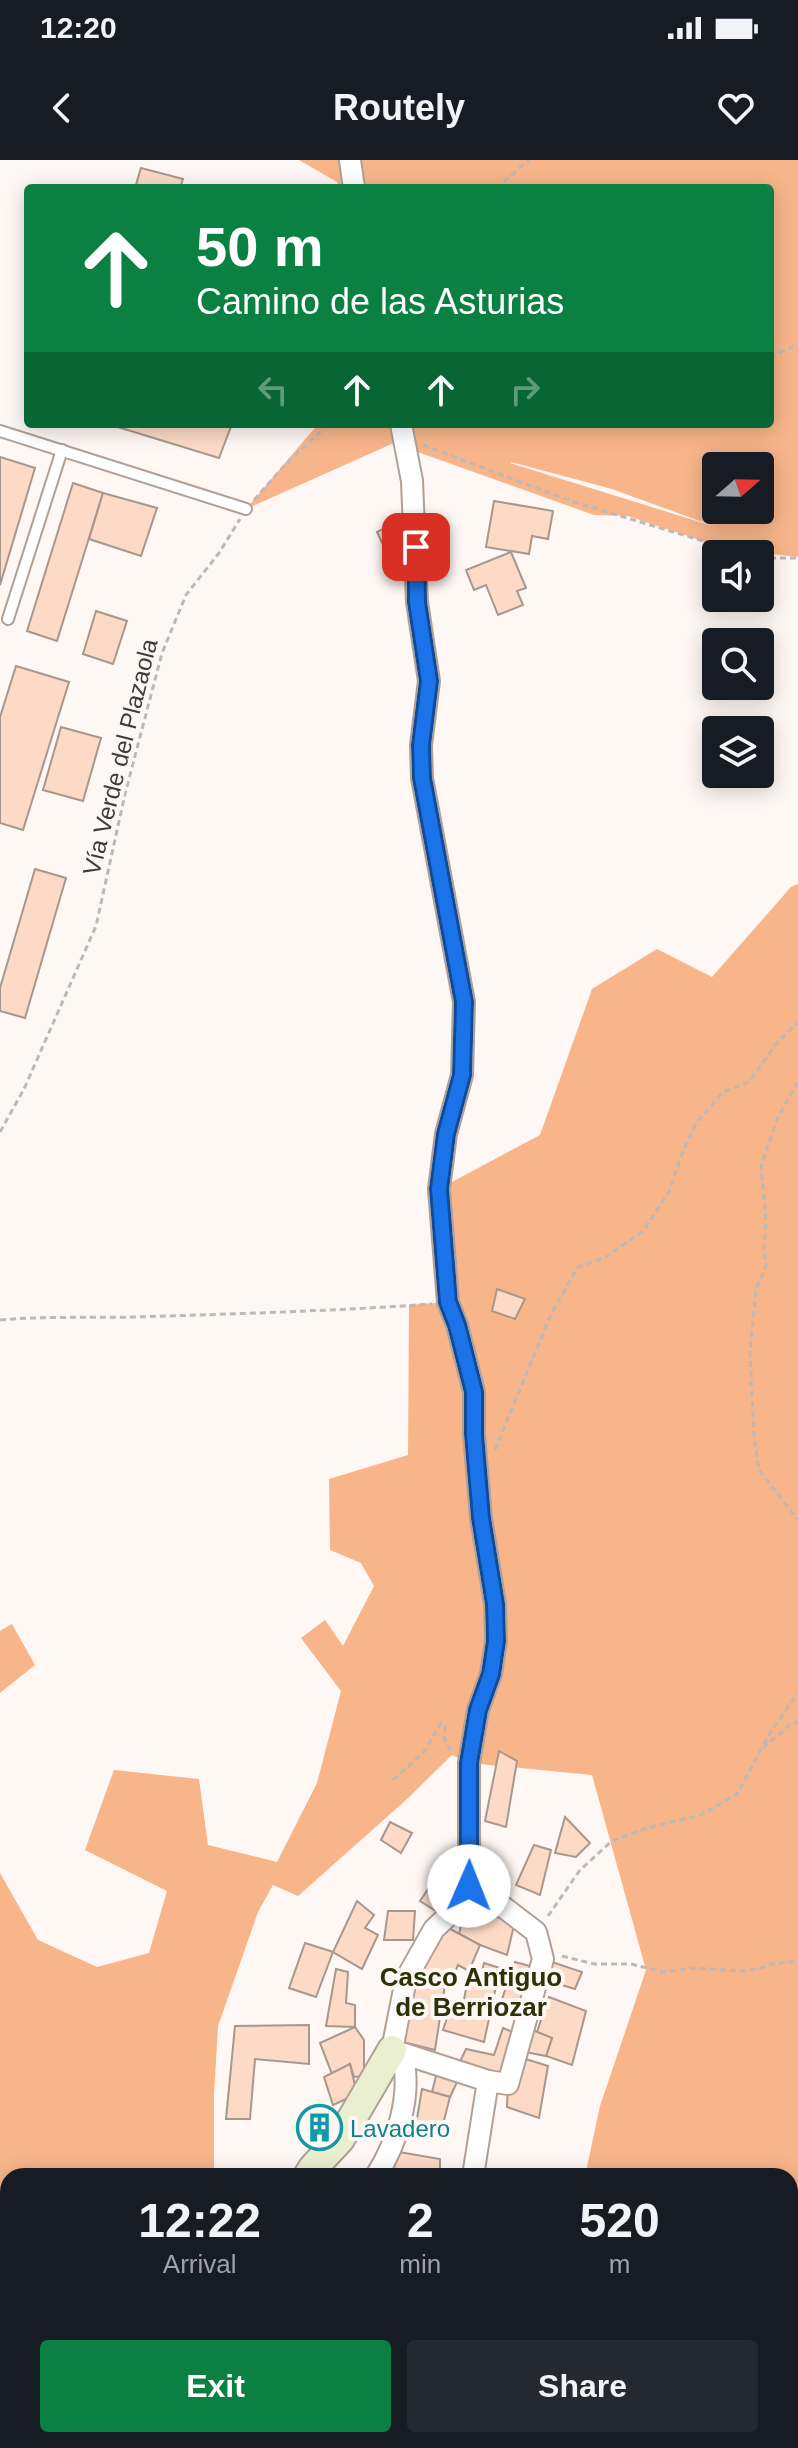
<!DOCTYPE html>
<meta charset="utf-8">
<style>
body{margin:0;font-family:Helvetica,sans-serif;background:#242831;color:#f1f3f6;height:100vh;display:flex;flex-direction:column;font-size:30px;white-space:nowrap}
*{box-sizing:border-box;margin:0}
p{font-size:26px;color:#9ea1a6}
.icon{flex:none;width:44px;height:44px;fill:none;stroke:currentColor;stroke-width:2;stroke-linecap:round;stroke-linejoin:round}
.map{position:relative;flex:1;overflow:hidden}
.details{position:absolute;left:0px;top:2008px;width:798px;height:280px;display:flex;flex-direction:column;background:#171b24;border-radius:24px 24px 0 0;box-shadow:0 4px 20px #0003}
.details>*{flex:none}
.banner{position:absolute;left:24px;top:24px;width:750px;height:244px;border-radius:8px;box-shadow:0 4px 20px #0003;background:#0b8043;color:#fff;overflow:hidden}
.needle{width:52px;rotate:70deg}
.controls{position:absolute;left:702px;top:292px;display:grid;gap:16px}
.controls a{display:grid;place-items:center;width:72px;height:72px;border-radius:8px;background:#171b24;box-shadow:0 4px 20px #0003;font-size:40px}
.pin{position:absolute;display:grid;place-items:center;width:68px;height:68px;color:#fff;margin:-34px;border-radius:16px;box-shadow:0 4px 12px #0006}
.me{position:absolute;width:88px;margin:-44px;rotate:1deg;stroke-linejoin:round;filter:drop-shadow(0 0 6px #0008)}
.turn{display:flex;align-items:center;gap:28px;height:168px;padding:0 40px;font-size:36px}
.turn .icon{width:104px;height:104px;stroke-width:2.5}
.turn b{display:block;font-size:56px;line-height:68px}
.lanes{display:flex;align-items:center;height:76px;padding:0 40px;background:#0003;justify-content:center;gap:40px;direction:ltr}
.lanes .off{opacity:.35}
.eta{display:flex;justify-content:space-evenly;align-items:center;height:136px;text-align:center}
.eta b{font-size:48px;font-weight:800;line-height:56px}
.primary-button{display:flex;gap:16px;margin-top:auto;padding:16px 40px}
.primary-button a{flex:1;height:92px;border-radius:8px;background:#0b8043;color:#fff;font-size:32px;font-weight:800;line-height:92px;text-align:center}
.primary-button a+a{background:#242831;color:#f1f3f6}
.status{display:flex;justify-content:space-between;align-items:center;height:56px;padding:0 40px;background:#171b24;direction:ltr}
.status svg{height:22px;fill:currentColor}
header{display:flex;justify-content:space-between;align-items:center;height:104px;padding:0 40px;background:#171b24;font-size:36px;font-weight:800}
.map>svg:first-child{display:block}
</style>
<div class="status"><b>12:20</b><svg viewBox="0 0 49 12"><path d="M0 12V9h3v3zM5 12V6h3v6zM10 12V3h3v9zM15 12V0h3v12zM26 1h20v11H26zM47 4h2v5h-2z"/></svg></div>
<header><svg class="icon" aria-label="back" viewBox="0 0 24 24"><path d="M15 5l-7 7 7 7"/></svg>Routely<svg class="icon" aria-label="heart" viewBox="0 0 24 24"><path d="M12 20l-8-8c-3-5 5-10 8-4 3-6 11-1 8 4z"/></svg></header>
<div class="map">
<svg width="798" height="2288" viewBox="0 0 798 2288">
<rect width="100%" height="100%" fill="#fef7f3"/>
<g fill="#f8b58a" fill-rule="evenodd">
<path d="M299 0H798V397L726 389 628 356 594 355 415 291 405 278 246 349 318 264H770V28H339L337 22ZM511 302 612 329 716 367 510 303ZM716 306H760V350H716Z"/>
<polygon points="798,724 798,2288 525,2288 528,2280 790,2280 790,2016 585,2016 600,1946 646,1810 592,1615 469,1603 452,1595 406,1640 298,1736 273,1725 258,1752 218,1866 214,1935 214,2016 8,2016 8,2280 204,2280 202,2288 0,2288 0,1713 38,1780 97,1807 149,1793 167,1731 85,1690 114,1610 199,1619 208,1685 277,1702 317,1623 341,1531 301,1478 325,1460 343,1486 374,1426 361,1403 330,1390 329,1319 408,1295 409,1145 447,1142 450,1023 540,975 592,829 657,789 712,817 791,727"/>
<polygon points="12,1464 35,1505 0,1533 0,1471"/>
<polygon points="397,2280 503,2280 508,2288 396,2288"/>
</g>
<g fill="#fcdac6" stroke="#a8978d" stroke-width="2">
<polygon points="141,8 183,19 180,28 135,28"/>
<polygon points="108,264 232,264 219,298"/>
<polygon points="0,297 35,308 0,425"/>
<polygon points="73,323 103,333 57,481 27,471"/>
<polygon points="103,333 157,348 141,396 89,379"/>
<polygon points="494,341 553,351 548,379 532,376 529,394 486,387"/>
<polygon points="393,364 409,399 393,407 377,372"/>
<polygon points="511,392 526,428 517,431 523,445 498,455 486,425 474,430 466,410"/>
<polygon points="96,451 127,461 113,504 83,494"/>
<polygon points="16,506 69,522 23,670 0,663 0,557"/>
<polygon points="61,567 101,578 83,641 43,630"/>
<polygon points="35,709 66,718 25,858 0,851 0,828"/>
<polygon points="497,1129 525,1139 515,1159 492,1151"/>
<polygon points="499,1591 517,1601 506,1667 485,1661"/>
<polygon points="565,1657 590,1683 576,1697 555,1693"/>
<polygon points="390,1662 412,1673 401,1693 381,1680"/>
<polygon points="534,1685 551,1690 540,1735 516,1725"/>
<polygon points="443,1707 462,1723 439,1753 420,1741"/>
<polygon points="357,1741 374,1755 365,1768 378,1775 362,1809 333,1792"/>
<polygon points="465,1749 515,1761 507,1795 480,1785 459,1774"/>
<polygon points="388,1751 415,1751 413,1780 384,1780"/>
<polygon points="443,1765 480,1785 469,1811 458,1805 449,1827 420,1812"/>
<polygon points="305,1783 333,1792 316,1837 289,1828"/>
<polygon points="543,1799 582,1812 575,1829 538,1818"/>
<polygon points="515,1802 541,1809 529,1851 501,1842"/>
<polygon points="484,1803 500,1808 484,1882 443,1870 451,1846 462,1850 467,1824 474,1814 481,1815"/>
<polygon points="336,1809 348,1812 346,1843 355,1845 355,1867 326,1866"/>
<polygon points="414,1819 445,1825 435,1890 399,1881"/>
<polygon points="549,1837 586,1851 572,1905 546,1896 552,1878 537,1872"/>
<polygon points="309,1865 309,1904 255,1899 250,1959 226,1959 235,1866"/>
<polygon points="355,1867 364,1880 364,1916 354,1917 350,1904 332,1914 320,1883"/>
<polygon points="503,1868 522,1876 508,1924 456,1910 466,1889 494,1895"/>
<polygon points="530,1869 552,1878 546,1896 525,1892"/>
<polygon points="516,1896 548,1906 539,1958 507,1947 508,1924"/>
<polygon points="350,1904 357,1934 333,1945 324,1917"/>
<polygon points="437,1912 459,1918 450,1937 432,1932"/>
<polygon points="422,1929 450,1937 441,1972 416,1964"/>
<polygon points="329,1954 335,1976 324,1985 310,1990 303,1960"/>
<polygon points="399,1992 440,1999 440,2016 391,2016"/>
<polygon points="252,2280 273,2280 272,2288 250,2288"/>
</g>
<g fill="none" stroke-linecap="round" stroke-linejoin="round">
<defs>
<g id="lane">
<polyline points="0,271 246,349"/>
<polyline points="8,459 62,290"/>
</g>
<g id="street">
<polyline points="350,0 354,28"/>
<polyline points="401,264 412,321 417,442 429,521 421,585 422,618 464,842 462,915 446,974 439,1029 448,1142 457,1165 474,1232 474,1274 481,1358 495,1444 496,1481 491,1514 478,1550 469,1603 469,1726 462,1743 434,1769 406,1819 392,1890 488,1921 508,1924 543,1799 536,1772 498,1743 469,1726"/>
<path d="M376 2016C397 1983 413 1934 402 1895"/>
<polyline points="473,2016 488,1921"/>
<polyline points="596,2280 599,2288"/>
<polyline points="321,2288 322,2280"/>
</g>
<g id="secondary">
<polyline points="308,2016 313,2008 340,1979 392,1890"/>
<polyline points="219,2288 221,2280"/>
</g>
</defs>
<use href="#lane" stroke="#b1a096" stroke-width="14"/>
<use href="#street" stroke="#b1a096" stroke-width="24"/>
<use href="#secondary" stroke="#b1a096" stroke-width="32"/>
<g stroke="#bfb8b4" stroke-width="3" stroke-dasharray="6 4" stroke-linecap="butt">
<polyline points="496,28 529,0"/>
<polyline points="770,197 798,184"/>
<polyline points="423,285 571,341 746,394"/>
<polyline points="254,340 285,305 329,264"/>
<polyline points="760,398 798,398"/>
<polyline points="798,922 778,957 761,1006 766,1062 764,1088 766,1106 756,1129 750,1192 754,1278 759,1310 798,1360"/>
<polyline points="0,972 24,929 96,766 125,634 162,493 186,435 219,393 240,359"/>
<path d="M0 1160C45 1156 89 1158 134 1157 233 1154 333 1151 432 1144"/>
<polyline points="495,1290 551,1154 578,1107 606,1097 643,1071 669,1032 681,996 696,963 723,932 749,922 777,883 798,862"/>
<polyline points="763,1588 790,1565 798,1562"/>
<polyline points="393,1620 424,1592 441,1563 445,1567 444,1578 452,1593"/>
<polyline points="548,1756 580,1710 612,1681 647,1668 701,1655 737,1634 770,1573 798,1532"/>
<polyline points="562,1796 594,1804 631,1804 663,1812 692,1808 745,1811 762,1808 772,1804 798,1801"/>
<polyline points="283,2288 285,2280"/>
<polyline points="788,2288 798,2264"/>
</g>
<use href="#lane" stroke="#fff" stroke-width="10"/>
<use href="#street" stroke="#fff" stroke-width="20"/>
<use href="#secondary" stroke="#eaefd0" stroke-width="28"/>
</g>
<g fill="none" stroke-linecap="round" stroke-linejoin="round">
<defs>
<polyline id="route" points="416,387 417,442 429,521 421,585 422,618 464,842 462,915 446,974 439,1029 448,1142 457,1165 474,1232 474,1274 481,1358 495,1444 496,1481 491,1514 478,1550 469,1603 469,1726"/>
</defs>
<use href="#route" stroke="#114b97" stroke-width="20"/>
<use href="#route" stroke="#1a73e8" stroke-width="14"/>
</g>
<defs>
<symbol id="building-ring" viewBox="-11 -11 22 22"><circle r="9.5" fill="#fef7f3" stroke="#0f9aa8" stroke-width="1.5"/><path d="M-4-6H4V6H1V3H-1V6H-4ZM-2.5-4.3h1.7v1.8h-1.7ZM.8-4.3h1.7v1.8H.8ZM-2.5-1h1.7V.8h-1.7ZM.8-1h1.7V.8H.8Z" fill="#0f9aa8"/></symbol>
</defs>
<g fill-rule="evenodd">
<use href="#building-ring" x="294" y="1942" width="51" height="51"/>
</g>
<g text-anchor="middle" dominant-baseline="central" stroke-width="8" stroke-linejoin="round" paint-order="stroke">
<g font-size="24" fill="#423b36" stroke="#fef7f3">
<text transform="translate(120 597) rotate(-76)">Vía Verde del Plazaola</text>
</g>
<g font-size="24" fill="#0d838f" stroke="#fef7f3" text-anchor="start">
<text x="350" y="1968">Lavadero</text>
</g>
<g font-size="26" font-weight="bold" fill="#2c3108" stroke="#fef7f3">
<text x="471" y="1817">Casco Antiguo<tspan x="471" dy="30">de Berriozar</tspan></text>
</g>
</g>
</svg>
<div class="controls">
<a><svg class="needle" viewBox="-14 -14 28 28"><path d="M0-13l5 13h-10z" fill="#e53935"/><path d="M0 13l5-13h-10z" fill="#9ea1a6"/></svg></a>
<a><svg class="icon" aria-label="sound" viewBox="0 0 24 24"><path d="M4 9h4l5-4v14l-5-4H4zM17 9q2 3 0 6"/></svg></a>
<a><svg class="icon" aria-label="search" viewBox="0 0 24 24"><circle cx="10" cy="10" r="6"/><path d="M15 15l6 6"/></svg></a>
<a><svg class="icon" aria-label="layers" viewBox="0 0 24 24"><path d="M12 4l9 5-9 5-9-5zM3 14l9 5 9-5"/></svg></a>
</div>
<div class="pin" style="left:416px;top:387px;background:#d93025"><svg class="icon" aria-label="arrive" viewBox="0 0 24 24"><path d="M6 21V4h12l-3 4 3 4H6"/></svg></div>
<svg class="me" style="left:469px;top:1726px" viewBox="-20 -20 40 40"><circle r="19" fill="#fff"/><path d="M0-13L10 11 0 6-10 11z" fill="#1a73e8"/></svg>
<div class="banner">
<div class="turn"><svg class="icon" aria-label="ahead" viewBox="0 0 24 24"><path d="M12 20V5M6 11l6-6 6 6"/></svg><div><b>50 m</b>Camino de las Asturias</div></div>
<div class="lanes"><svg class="icon off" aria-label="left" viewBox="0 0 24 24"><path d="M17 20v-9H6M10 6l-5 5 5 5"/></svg><svg class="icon" aria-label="ahead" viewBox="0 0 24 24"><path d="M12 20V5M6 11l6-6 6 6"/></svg><svg class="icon" aria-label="ahead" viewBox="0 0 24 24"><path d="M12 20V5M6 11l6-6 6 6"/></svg><svg class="icon off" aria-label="right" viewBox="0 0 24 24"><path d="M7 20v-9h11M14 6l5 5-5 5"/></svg></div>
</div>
<section class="details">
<div class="eta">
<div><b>12:22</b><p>Arrival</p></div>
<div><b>2</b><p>min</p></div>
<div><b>520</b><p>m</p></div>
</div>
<div class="primary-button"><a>Exit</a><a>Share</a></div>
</section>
</div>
